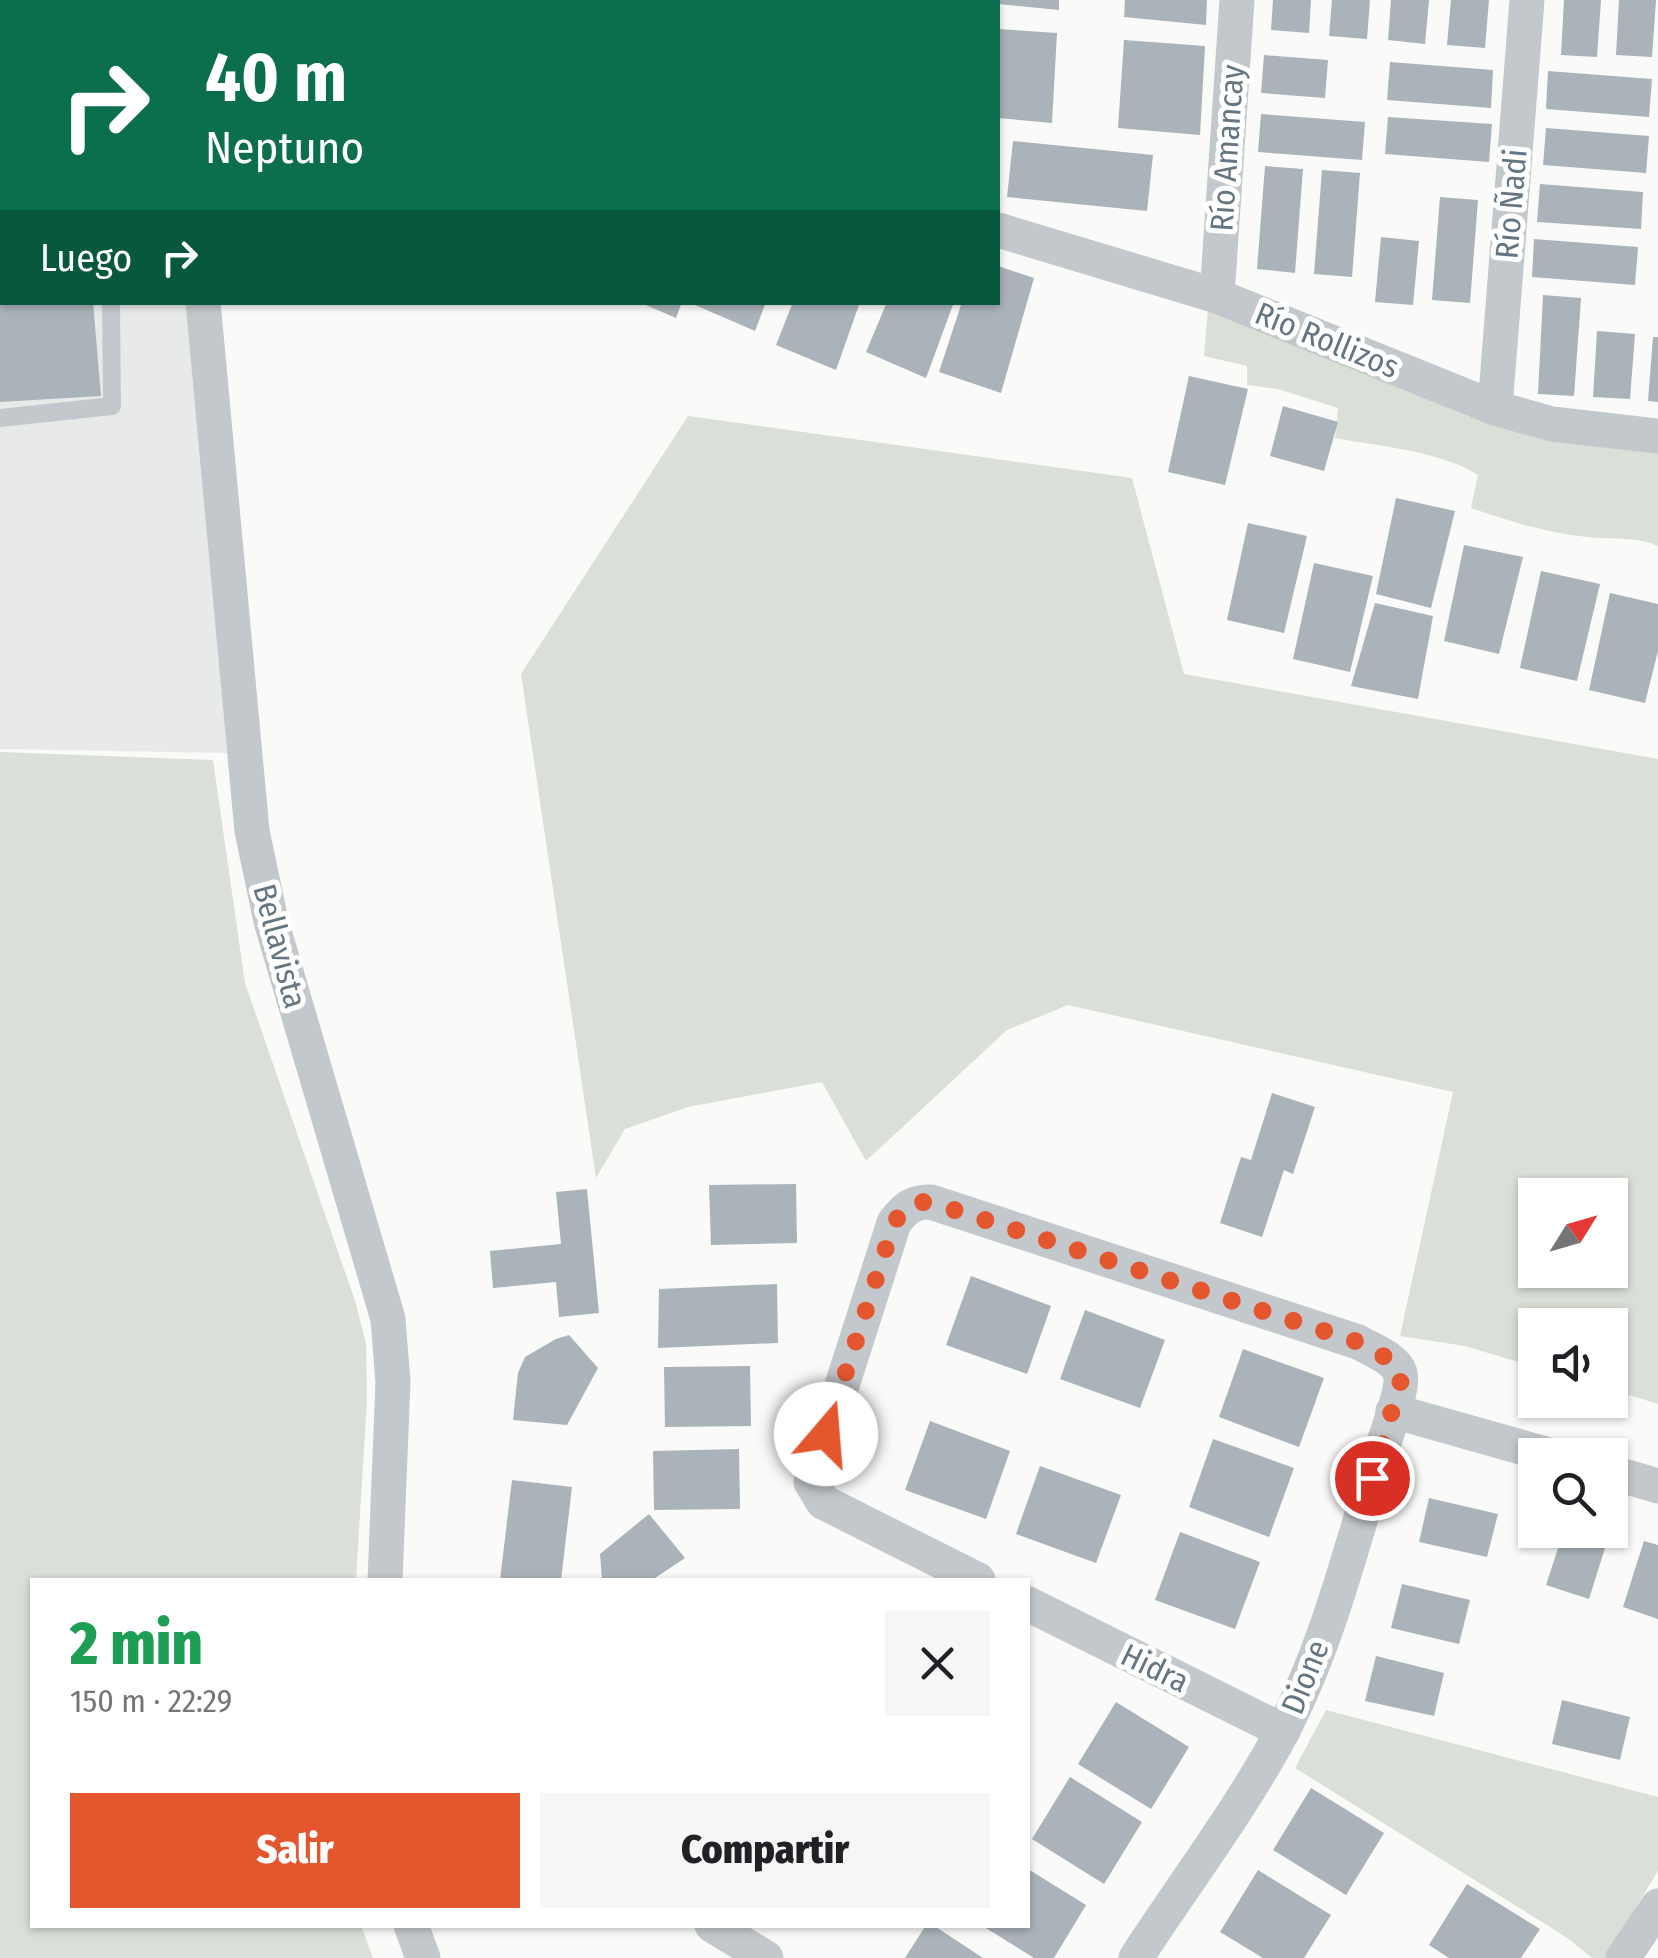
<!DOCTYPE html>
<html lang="es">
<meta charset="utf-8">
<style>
body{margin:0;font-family:"Fira Sans Condensed",sans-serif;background:#f6f6f6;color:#202124;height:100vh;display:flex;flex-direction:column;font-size:38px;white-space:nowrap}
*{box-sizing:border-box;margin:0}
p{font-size:32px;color:#757577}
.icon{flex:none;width:55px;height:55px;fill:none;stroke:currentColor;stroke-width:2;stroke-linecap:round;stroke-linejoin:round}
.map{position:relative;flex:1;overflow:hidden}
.details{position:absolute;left:30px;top:1578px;width:1000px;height:350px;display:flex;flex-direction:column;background:#fff;border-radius:0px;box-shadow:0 2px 8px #0004}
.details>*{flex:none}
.banner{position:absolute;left:0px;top:0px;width:1000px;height:305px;box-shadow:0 2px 8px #0004;background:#0b6e4f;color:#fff;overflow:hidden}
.needle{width:65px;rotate:53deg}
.controls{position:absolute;left:1518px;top:1178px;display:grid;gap:20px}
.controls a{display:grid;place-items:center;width:110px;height:110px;border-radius:0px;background:#fff;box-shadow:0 2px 8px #0004;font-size:50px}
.pin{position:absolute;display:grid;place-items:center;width:85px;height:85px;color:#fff;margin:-42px;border:5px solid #fff;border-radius:50%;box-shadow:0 2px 10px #0007}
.me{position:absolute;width:110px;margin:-55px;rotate:18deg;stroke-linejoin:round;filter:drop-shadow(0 0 8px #0008)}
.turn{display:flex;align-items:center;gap:35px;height:210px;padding:0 40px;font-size:45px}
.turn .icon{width:130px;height:130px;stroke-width:2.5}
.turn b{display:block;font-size:70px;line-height:85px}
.then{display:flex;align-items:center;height:95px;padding:0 40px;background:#0003;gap:20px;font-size:38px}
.round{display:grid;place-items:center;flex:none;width:105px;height:105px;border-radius:0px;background:#f6f6f6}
.overview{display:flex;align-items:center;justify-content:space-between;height:170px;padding:0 40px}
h1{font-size:60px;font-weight:800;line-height:75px;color:#1e9e55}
.primary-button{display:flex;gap:20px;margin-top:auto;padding:20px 40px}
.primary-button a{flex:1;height:115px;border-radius:0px;background:#e4572e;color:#fff;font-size:40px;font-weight:800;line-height:115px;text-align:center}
.primary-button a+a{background:#f6f6f6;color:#202124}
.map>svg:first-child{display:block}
</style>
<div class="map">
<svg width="1658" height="1958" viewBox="0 0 1658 1958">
<rect width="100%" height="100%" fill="#fafaf8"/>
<polygon fill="#e8e9e9" points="0,0 163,0 163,2 2,2 2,302 189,303 227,753 0,749"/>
<g fill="#dadfd7" fill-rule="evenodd">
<path d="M1208 309 1400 385 1467 416 1658 449V546C1635 536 1612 540 1587 537 1549 533 1508 521 1471 508L1478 475C1438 450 1381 447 1335 438L1338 408 1278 389 1247 385V366L1204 356Z"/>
<path d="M688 416 1132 478 1184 674 1658 759V1404L1610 1389V1325H1535V1367L1465 1346 1400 1336 1453 1092 1068 1005 1007 1030 866 1161 822 1082 688 1107 625 1129 596 1178 521 674ZM1535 1195H1610V1270H1535Z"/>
<polygon points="0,752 213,760 245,983 355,1301 366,1343 367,1400 356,1580 32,1580 32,1925 361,1925 373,1958 0,1958"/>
<polygon points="1326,1710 1658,1797 1658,1871 1605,1958 1592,1958 1566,1937 1295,1768"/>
</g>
<g fill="#aab3b9">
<polygon points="998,0 1059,0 1059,10 998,4"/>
<polygon points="1125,0 1207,0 1206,25 1124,17"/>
<polygon points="1273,0 1311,0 1309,33 1271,30"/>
<polygon points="1332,0 1370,0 1367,39 1329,36"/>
<polygon points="1391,0 1429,0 1425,44 1388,40"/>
<polygon points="1451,0 1489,0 1485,48 1447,45"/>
<polygon points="1564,0 1601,0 1597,57 1561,55"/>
<polygon points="1619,0 1656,0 1652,57 1616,55"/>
<polygon points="998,29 1057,33 1052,123 998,118"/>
<polygon points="1124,40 1205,46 1200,135 1118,128"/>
<polygon points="1264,55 1328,60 1325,98 1261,93"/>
<polygon points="1390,62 1493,70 1491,108 1387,100"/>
<polygon points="1548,71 1652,79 1649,117 1546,109"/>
<polygon points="1261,114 1365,122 1362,160 1258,152"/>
<polygon points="1388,117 1492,124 1489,162 1385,154"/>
<polygon points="1546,128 1649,136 1646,173 1543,165"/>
<polygon points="1013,141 1153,155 1147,211 1007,197"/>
<polygon points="1265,166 1303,169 1295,273 1257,269"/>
<polygon points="1322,170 1360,173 1352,277 1314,274"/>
<polygon points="1540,184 1643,192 1641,229 1537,222"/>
<polygon points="1440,197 1478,200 1470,303 1432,300"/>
<polygon points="1381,237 1419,241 1413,305 1375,302"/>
<polygon points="1534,239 1638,247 1635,285 1532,277"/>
<polygon points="998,266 1034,278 1001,393 939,372 962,302 998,302"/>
<polygon points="1543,295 1581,298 1574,396 1538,394"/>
<polygon points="0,302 93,302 101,396 0,402"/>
<polygon points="639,302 682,302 676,318"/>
<polygon points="697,302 766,302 755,331 695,305"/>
<polygon points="793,302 860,302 836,370 776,345"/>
<polygon points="887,302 954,302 926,378 866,352"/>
<polygon points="1597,331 1635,334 1630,399 1593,397"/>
<polygon points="1653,337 1658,337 1658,402 1648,401"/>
<polygon points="1189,376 1248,389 1225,485 1168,472"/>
<polygon points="1283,406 1338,422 1324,471 1270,456"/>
<polygon points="1396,498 1455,511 1431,608 1376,594"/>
<polygon points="1248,523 1307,536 1284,633 1227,620"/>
<polygon points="1464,545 1523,557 1499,654 1444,641"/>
<polygon points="1314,563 1373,576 1350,672 1293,659"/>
<polygon points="1541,571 1600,584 1577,681 1520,668"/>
<polygon points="1610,593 1658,604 1658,651 1645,703 1589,690"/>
<polygon points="1375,603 1433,616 1418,699 1351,686"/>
<polygon points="1272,1093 1315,1107 1293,1174 1284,1170 1262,1237 1220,1223 1241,1157 1251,1160"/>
<polygon points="796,1184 797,1243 711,1245 709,1185"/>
<polygon points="587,1189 599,1313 559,1317 556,1282 493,1288 490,1251 561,1244 556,1192"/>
<polygon points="971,1276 1051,1306 1027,1374 946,1345"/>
<polygon points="777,1284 778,1343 658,1348 659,1289"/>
<polygon points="1085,1310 1165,1340 1140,1408 1060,1379"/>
<polygon points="569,1335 598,1368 567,1425 513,1420 518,1373 525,1357 556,1339"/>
<polygon points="1243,1349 1324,1378 1299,1447 1219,1417"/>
<polygon points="750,1366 751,1426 665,1427 664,1367"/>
<polygon points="930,1421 1010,1451 986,1519 905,1490"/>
<polygon points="1213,1439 1294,1468 1269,1537 1189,1507"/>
<polygon points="739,1449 740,1509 654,1510 653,1451"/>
<polygon points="1040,1466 1121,1495 1096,1563 1016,1534"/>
<polygon points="512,1480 572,1487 561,1580 500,1580"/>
<polygon points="1429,1498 1498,1514 1487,1557 1419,1542"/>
<polygon points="649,1514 685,1558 652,1580 602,1580 600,1554"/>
<polygon points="1564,1530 1610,1532 1589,1599 1546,1585"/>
<polygon points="1180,1532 1260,1562 1235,1629 1155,1600"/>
<polygon points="1644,1541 1658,1545 1658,1619 1623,1607"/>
<polygon points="1402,1584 1470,1600 1459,1644 1391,1628"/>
<polygon points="1376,1656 1444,1673 1434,1716 1365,1701"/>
<polygon points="1562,1700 1630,1717 1620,1760 1552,1744"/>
<polygon points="1116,1702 1189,1747 1151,1809 1078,1764"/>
<polygon points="1070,1777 1142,1822 1104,1884 1032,1839"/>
<polygon points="1311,1788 1384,1833 1346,1895 1273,1850"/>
<polygon points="1028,1869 1086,1905 1054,1958 1034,1958 981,1925 1028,1925"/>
<polygon points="1258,1870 1331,1915 1304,1958 1263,1958 1220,1932"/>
<polygon points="1467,1884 1540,1929 1521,1958 1449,1958 1429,1945"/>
<polygon points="926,1925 933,1925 983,1958 905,1958"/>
</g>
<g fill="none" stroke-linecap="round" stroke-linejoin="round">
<g stroke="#c3c8cc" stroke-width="18">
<polyline points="113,0 118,2"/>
<polyline points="0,418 112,406 111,302"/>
</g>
<g stroke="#c3c8cc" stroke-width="35">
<polyline points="186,0 186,2"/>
<polyline points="453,0 455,2"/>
<polyline points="674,2 674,0"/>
<polyline points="953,2 953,0"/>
<polyline points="998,230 1217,296 1495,408 1552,424 1658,436"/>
<polyline points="1217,296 1237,0"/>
<polyline points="203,302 252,831 271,921 388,1319 393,1382 385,1580"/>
<polyline points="1495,408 1527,0"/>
<polyline points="1393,1411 1549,1455"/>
<polyline points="1610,1472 1658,1486"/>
<path d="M978 1580 823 1502 811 1482 894 1223C904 1209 913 1201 931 1202L1358 1342C1370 1349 1395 1358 1400 1373 1405 1388 1383 1443 1378 1461 1350 1552 1326 1649 1281 1734 1239 1812 1184 1884 1136 1958"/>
<polyline points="1028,1604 1283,1731"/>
<polyline points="411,1925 423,1958"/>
<polyline points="712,1925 766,1958"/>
<polyline points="1623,1958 1658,1906"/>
</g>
</g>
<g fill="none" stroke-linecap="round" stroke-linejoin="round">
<path stroke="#e4572e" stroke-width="18" stroke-dasharray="0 32.4" d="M826 1434 894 1223C904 1208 913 1201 930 1202L1358 1342C1375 1351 1397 1360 1401 1380L1372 1478"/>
</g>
<g text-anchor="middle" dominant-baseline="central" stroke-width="10" stroke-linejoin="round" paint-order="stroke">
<g font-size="32" fill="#657683" stroke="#fff">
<text transform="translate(1227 148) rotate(-86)">Río Amancay</text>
<text transform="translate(1511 204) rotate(-85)">Río Ñadi</text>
<text transform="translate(1327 340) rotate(22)">Río Rollizos</text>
<text transform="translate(280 946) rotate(75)">Bellavista</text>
<text transform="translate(1155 1668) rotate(26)">Hidra</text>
<text transform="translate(1305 1677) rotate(-68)">Dione</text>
</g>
</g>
</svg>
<div class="controls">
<a><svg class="needle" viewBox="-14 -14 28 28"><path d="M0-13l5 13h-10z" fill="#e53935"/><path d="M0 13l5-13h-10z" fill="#757577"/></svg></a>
<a><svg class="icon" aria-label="sound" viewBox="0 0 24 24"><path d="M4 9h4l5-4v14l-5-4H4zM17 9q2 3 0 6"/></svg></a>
<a><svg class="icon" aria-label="search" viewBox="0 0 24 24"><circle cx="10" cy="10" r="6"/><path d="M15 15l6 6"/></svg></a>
</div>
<div class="pin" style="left:1372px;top:1478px;background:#d93025"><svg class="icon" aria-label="arrive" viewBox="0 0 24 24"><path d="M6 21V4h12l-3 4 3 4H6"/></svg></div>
<svg class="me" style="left:826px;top:1434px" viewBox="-20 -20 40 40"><circle r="19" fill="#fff"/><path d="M0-13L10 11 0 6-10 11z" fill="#e4572e"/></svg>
<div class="banner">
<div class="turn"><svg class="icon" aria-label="right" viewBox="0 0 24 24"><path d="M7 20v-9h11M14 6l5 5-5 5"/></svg><div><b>40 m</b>Neptuno</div></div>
<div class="then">Luego<svg class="icon" aria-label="right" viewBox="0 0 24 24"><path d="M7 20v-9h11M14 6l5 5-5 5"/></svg></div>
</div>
<section class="details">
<div class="overview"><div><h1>2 min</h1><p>150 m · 22:29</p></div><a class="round"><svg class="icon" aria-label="close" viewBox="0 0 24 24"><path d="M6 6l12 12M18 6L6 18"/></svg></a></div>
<div class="primary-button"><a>Salir</a><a>Compartir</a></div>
</section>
</div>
